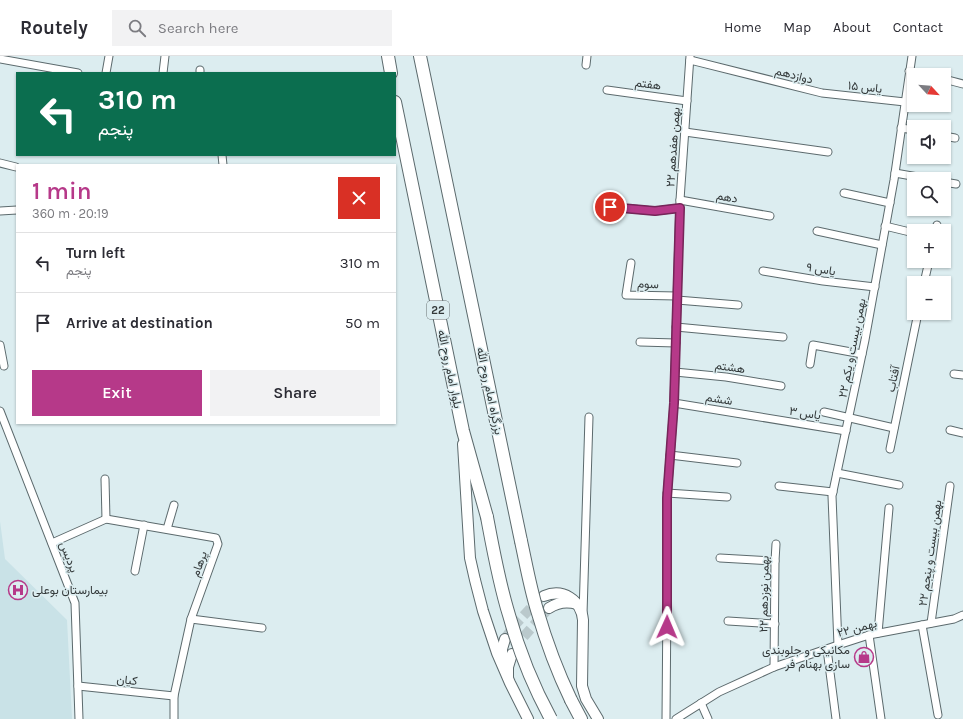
<!DOCTYPE html>
<meta charset="utf-8">
<style>
body{margin:0;font-family:Karla,Vazirmatn,sans-serif;background:#f2f2f3;color:#2b2b33;height:100vh;display:flex;flex-direction:column;font-size:15px;white-space:nowrap}
*{box-sizing:border-box;margin:0}
p{font-size:13px;color:#7c7c81}
.icon{flex:none;width:22px;height:22px;fill:none;stroke:currentColor;stroke-width:2;stroke-linecap:round;stroke-linejoin:round}
.map{position:relative;flex:1;overflow:hidden}
.side{position:absolute;left:16px;top:108px;width:380px;height:260px;display:flex;flex-direction:column;background:#fff;border-radius:0px;box-shadow:0 1px 3px #0004}
.side>*{flex:none}
.banner{position:absolute;left:16px;top:16px;width:380px;height:84px;border-radius:0px;box-shadow:0 1px 3px #0004;background:#0b6e4f;color:#fff;overflow:hidden}
.needle{width:26px;rotate:116deg}
.buttons{position:absolute;left:907px;top:12px;display:grid;gap:8px}
.buttons a{display:grid;place-items:center;width:44px;height:44px;border-radius:0px;background:#fff;box-shadow:0 1px 3px #0004;font-size:20px}
.pin{position:absolute;display:grid;place-items:center;width:34px;height:34px;color:#fff;margin:-17px;border:2px solid #fff;border-radius:50%;box-shadow:0 1px 4px #0007}
.me{position:absolute;width:44px;margin:-22px;rotate:1deg;stroke-linejoin:round;filter:drop-shadow(0 0 3px #0008)}
.turn{display:flex;align-items:center;gap:14px;height:84px;padding:0 16px;font-size:18px}
.turn .icon{width:52px;height:52px;stroke-width:2.5}
.turn b{display:block;font-size:28px;line-height:34px}
.round{display:grid;place-items:center;flex:none;width:42px;height:42px;border-radius:0px;background:#f2f2f3}
.head{display:flex;align-items:center;justify-content:space-between;height:68px;padding:0 16px}
h1{font-size:24px;font-weight:600;line-height:30px;color:#b63989}
.primary-button{display:flex;gap:8px;margin-top:auto;padding:8px 16px}
.primary-button a{flex:1;height:46px;border-radius:0px;background:#b63989;color:#fff;font-size:16px;font-weight:600;line-height:46px;text-align:center}
.primary-button a+a{background:#f2f2f3;color:#2b2b33}
ul{padding:0;list-style:none}
li{display:flex;align-items:center;gap:12px;height:60px;padding:0 16px;border-top:1px solid #e1e1e2}
li div{flex:1}
li b{display:block;font-size:15px}
li em{font-style:normal}
header{display:flex;align-items:center;gap:24px;box-sizing:border-box;height:56px;padding:0 20px;background:#fff;border-bottom:1px solid #e1e1e2}
header strong{font-size:19px}
nav{display:flex;gap:22px;margin-inline-start:auto;font-size:14px}
.search{width:280px;height:36px;background:#f2f2f3;display:flex;align-items:center;gap:10px;box-sizing:border-box;padding:0 14px;border-radius:0px;color:#7c7c81;font-size:15px}
.map>svg:first-child{display:block}
</style>
<header>
<strong>Routely</strong>
<div class="search"><svg class="icon" aria-label="search" viewBox="0 0 24 24"><circle cx="10" cy="10" r="6"/><path d="M15 15l6 6"/></svg>Search here</div>
<nav><a>Home</a><a>Map</a><a>About</a><a>Contact</a></nav>
</header>
<div class="map">
<svg width="963" height="663" viewBox="0 0 963 663">
<rect width="100%" height="100%" fill="#dcedf0"/>
<polygon fill="#c9e2e7" points="0,465 5,503 67,564 72,663 0,663"/>
<g fill="none" stroke-linecap="round" stroke-linejoin="round">
<g stroke="#bac9cc" stroke-width="10" stroke-dasharray="10 5" stroke-linecap="butt">
<polyline points="505,583 512,572 540,542"/>
<polyline points="514,592 519,586 549,552"/>
</g>
<defs>
<g id="minor">
<polyline points="0,3 78,17"/>
<polyline points="690,4 822,37 905,46"/>
<polyline points="586,9 587,0"/>
<polyline points="909,15 925,19"/>
<polyline points="106,17 109,0"/>
<polyline points="163,17 165,0"/>
<polyline points="200,17 200,14"/>
<polyline points="944,23 963,28"/>
<polyline points="607,34 687,45"/>
<polyline points="901,72 914,74"/>
<polyline points="685,76 828,96"/>
<polyline points="944,80 955,82"/>
<polyline points="222,99 223,109"/>
<polyline points="0,107 16,111"/>
<polyline points="895,117 929,123"/>
<polyline points="944,126 956,128"/>
<polyline points="844,137 890,147"/>
<polyline points="680,144 770,160"/>
<polyline points="611,151 655,155 680,152"/>
<polyline points="0,155 17,154"/>
<polyline points="885,170 914,177"/>
<polyline points="817,175 882,189"/>
<polyline points="935,175 937,169"/>
<polyline points="631,207 626,239 677,240"/>
<polyline points="763,215 823,225 875,231"/>
<polyline points="924,227 929,205"/>
<polyline points="677,244 738,249"/>
<polyline points="676,271 783,281"/>
<polyline points="640,286 676,287"/>
<polyline points="0,289 4,310"/>
<polyline points="810,308 813,289 862,298"/>
<polyline points="675,316 726,321 781,330"/>
<polyline points="954,318 963,319"/>
<polyline points="674,347 846,375"/>
<polyline points="0,355 75,547 79,663"/>
<polyline points="824,356 894,372"/>
<polyline points="950,374 963,377"/>
<polyline points="890,393 918,257"/>
<polyline points="670,399 737,407"/>
<polyline points="837,417 899,429"/>
<polyline points="105,423 106,463"/>
<polyline points="779,430 833,436"/>
<polyline points="667,437 727,441"/>
<polyline points="167,473 174,449"/>
<polyline points="52,487 106,463 216,482 218,488 191,563 174,640 174,663"/>
<polyline points="720,502 775,505"/>
<polyline points="135,515 144,469"/>
<polyline points="583,558 589,361"/>
<polyline points="191,563 262,572"/>
<polyline points="728,565 775,568"/>
<polyline points="931,567 950,430"/>
<polyline points="922,569 938,659"/>
<polyline points="878,577 889,452"/>
<polyline points="869,579 881,663"/>
<polyline points="838,589 832,440 865,284 894,124 912,0"/>
<polyline points="827,593 836,663"/>
<polyline points="774,611 775,505 776,488"/>
<polyline points="78,630 174,640"/>
<polyline points="701,647 708,663"/>
<polyline points="666,663 667,541 667,442 674,347 680,144 690,0"/>
<polyline points="676,663 719,636 774,611 838,589 869,579 954,563 963,559"/>
</g>
<g id="secondary">
<polyline points="463,388 470,502 475,524 483,555 497,597 510,627 528,663"/>
<path d="M544 540C563 532 581 544 583 564L582 630 586 643 598 663"/>
<path d="M549 552C558 546 567 545 577 548"/>
<polyline points="502,605 502,593 505,583"/>
<polyline points="508,621 508,611 512,598"/>
</g>
<g id="trunk">
<polyline points="388,0 391,17"/>
<polyline points="420,0 521,485"/>
<polyline points="395,46 463,375 487,461"/>
<polyline points="571,644 581,663"/>
</g>
</defs>
<use href="#minor" stroke="#5c6a6d" stroke-width="9"/>
<use href="#secondary" stroke="#5c6a6d" stroke-width="12"/>
<use href="#trunk" stroke="#5c6a6d" stroke-width="14"/>
<use href="#minor" stroke="#fff" stroke-width="7"/>
<use href="#secondary" stroke="#fff" stroke-width="10"/>
<use href="#trunk" stroke="#fff" stroke-width="12"/>
<defs>
<g id="trunk-bridge">
<path d="M487 461C493 493 499 527 509 559 519 595 533 630 551 663"/>
<path d="M521 485C526 508 530 531 537 554 546 585 557 615 571 644"/>
</g>
</defs>
<use href="#trunk-bridge" stroke="#5c6a6d" stroke-width="14" stroke-linecap="butt"/>
<use href="#trunk-bridge" stroke="#fff" stroke-width="12"/>
</g>
<g fill="none" stroke-linecap="round" stroke-linejoin="round">
<defs>
<polyline id="route" points="610,151 655,155 680,152 674,347 667,442 667,571"/>
</defs>
<use href="#route" stroke="#762559" stroke-width="10"/>
<use href="#route" stroke="#b63989" stroke-width="7"/>
</g>
<defs>
<symbol id="hospital-ring" viewBox="-11 -11 22 22"><circle r="9.5" fill="#dcedf0" stroke="#b63989" stroke-width="1.5"/><path d="M-5-5h3v3.5h4V-5h3V5h-3V1.5h-4V5h-3Z" fill="#b63989"/></symbol>
<symbol id="shop-ring" viewBox="-11 -11 22 22"><circle r="9.5" fill="#dcedf0" stroke="#b63989" stroke-width="1.5"/><path d="M-5-2.5h2.3a2.7 3.5 0 0 1 5.4 0H5L5.5 6h-11ZM-1.5-2.5h3a1.5 2.3 0 0 0-3 0Z" fill="#b63989"/></symbol>
</defs>
<g fill-rule="evenodd">
<use href="#hospital-ring" x="7" y="523" width="22" height="22"/>
<use href="#shop-ring" x="853" y="590" width="22" height="22"/>
</g>
<g text-anchor="middle" dominant-baseline="central" stroke-width="3" stroke-linejoin="round" paint-order="stroke">
<rect fill="#dcedf0" stroke="#666f71" stroke-width="1" x="427" y="245" width="22" height="18" rx="3"/>
<g font-size="11" font-weight="bold" fill="#33393a">
<text x="438" y="254">22</text>
</g>
<g font-size="12" fill="#33393a" stroke="#dcedf0">
<text transform="translate(794 19) rotate(14)">دوازدهم</text>
<text transform="translate(648 28) rotate(8)">هفتم</text>
<text transform="translate(865 31) rotate(6)">یاس ۱۵</text>
<text transform="translate(673 91) rotate(-86)">۲۲ بهمن هفدهم</text>
<text transform="translate(727 141) rotate(10)">دهم</text>
<text transform="translate(821 213) rotate(9)">یاس ۹</text>
<text transform="translate(648 228) rotate(2)">سوم</text>
<text transform="translate(852 292) rotate(-79)">۲۲ بهمن بیست و یکم</text>
<text transform="translate(730 311) rotate(8)">هشتم</text>
<text transform="translate(450 313) rotate(78)">بلوار امام روح الله</text>
<text transform="translate(893 323) rotate(-78)">آفتاب</text>
<text transform="translate(490 335) rotate(78)">بزرگراه امام روح الله</text>
<text transform="translate(719 343) rotate(9)">ششم</text>
<text transform="translate(805 357) rotate(9)">یاس ۳</text>
<text transform="translate(930 497) rotate(-82)">۲۲ بهمن بیست و پنجم</text>
<text transform="translate(69 501) rotate(69)">پردیس</text>
<text transform="translate(199 508) rotate(-70)">پرهام</text>
<text transform="translate(764 538) rotate(-89)">۲۲ بهمن نوزدهم</text>
<text transform="translate(857 572) rotate(-15)">۲۲ بهمن</text>
<text transform="translate(127 624) rotate(6)">کیان</text>
</g>
<g font-size="12" fill="#33393a" stroke="#dcedf0" text-anchor="start">
<text x="32" y="534">بیمارستان بوعلی</text>
<text x="850" y="594" text-anchor="end">مکانیکی و جلوبندی<tspan x="850" dy="14">سازی بهنام فر</tspan></text>
</g>
</g>
</svg>
<div class="buttons">
<a><svg class="needle" viewBox="-14 -14 28 28"><path d="M0-13l5 13h-10z" fill="#e53935"/><path d="M0 13l5-13h-10z" fill="#7c7c81"/></svg></a>
<a><svg class="icon" aria-label="sound" viewBox="0 0 24 24"><path d="M4 9h4l5-4v14l-5-4H4zM17 9q2 3 0 6"/></svg></a>
<a><svg class="icon" aria-label="search" viewBox="0 0 24 24"><circle cx="10" cy="10" r="6"/><path d="M15 15l6 6"/></svg></a>
<a>+</a>
<a>−</a>
</div>
<div class="pin" style="left:610px;top:151px;background:#d93025"><svg class="icon" aria-label="arrive" viewBox="0 0 24 24"><path d="M6 21V4h12l-3 4 3 4H6"/></svg></div>
<svg class="me" style="left:667px;top:571px" viewBox="-20 -20 40 40"><path d="M0-17L14 15 0 8-14 15z" fill="#b63989" stroke="#fff" stroke-width="4"/></svg>
<div class="banner">
<div class="turn"><svg class="icon" aria-label="left" viewBox="0 0 24 24"><path d="M17 20v-9H6M10 6l-5 5 5 5"/></svg><div><b>310 m</b>پنجم</div></div>
</div>
<section class="side">
<div class="head"><div><h1>1 min</h1><p>360 m · 20:19</p></div><a class="round" style="background:#d93025;color:#fff"><svg class="icon" aria-label="close" viewBox="0 0 24 24"><path d="M6 6l12 12M18 6L6 18"/></svg></a></div>
<ul>
<li><svg class="icon" aria-label="left" viewBox="0 0 24 24"><path d="M17 20v-9H6M10 6l-5 5 5 5"/></svg><div><b>Turn left</b><p>پنجم</p></div><em>310 m</em></li>
<li><svg class="icon" aria-label="arrive" viewBox="0 0 24 24"><path d="M6 21V4h12l-3 4 3 4H6"/></svg><div><b>Arrive at destination</b></div><em>50 m</em></li>
</ul>
<div class="primary-button"><a>Exit</a><a>Share</a></div>
</section>
</div>
